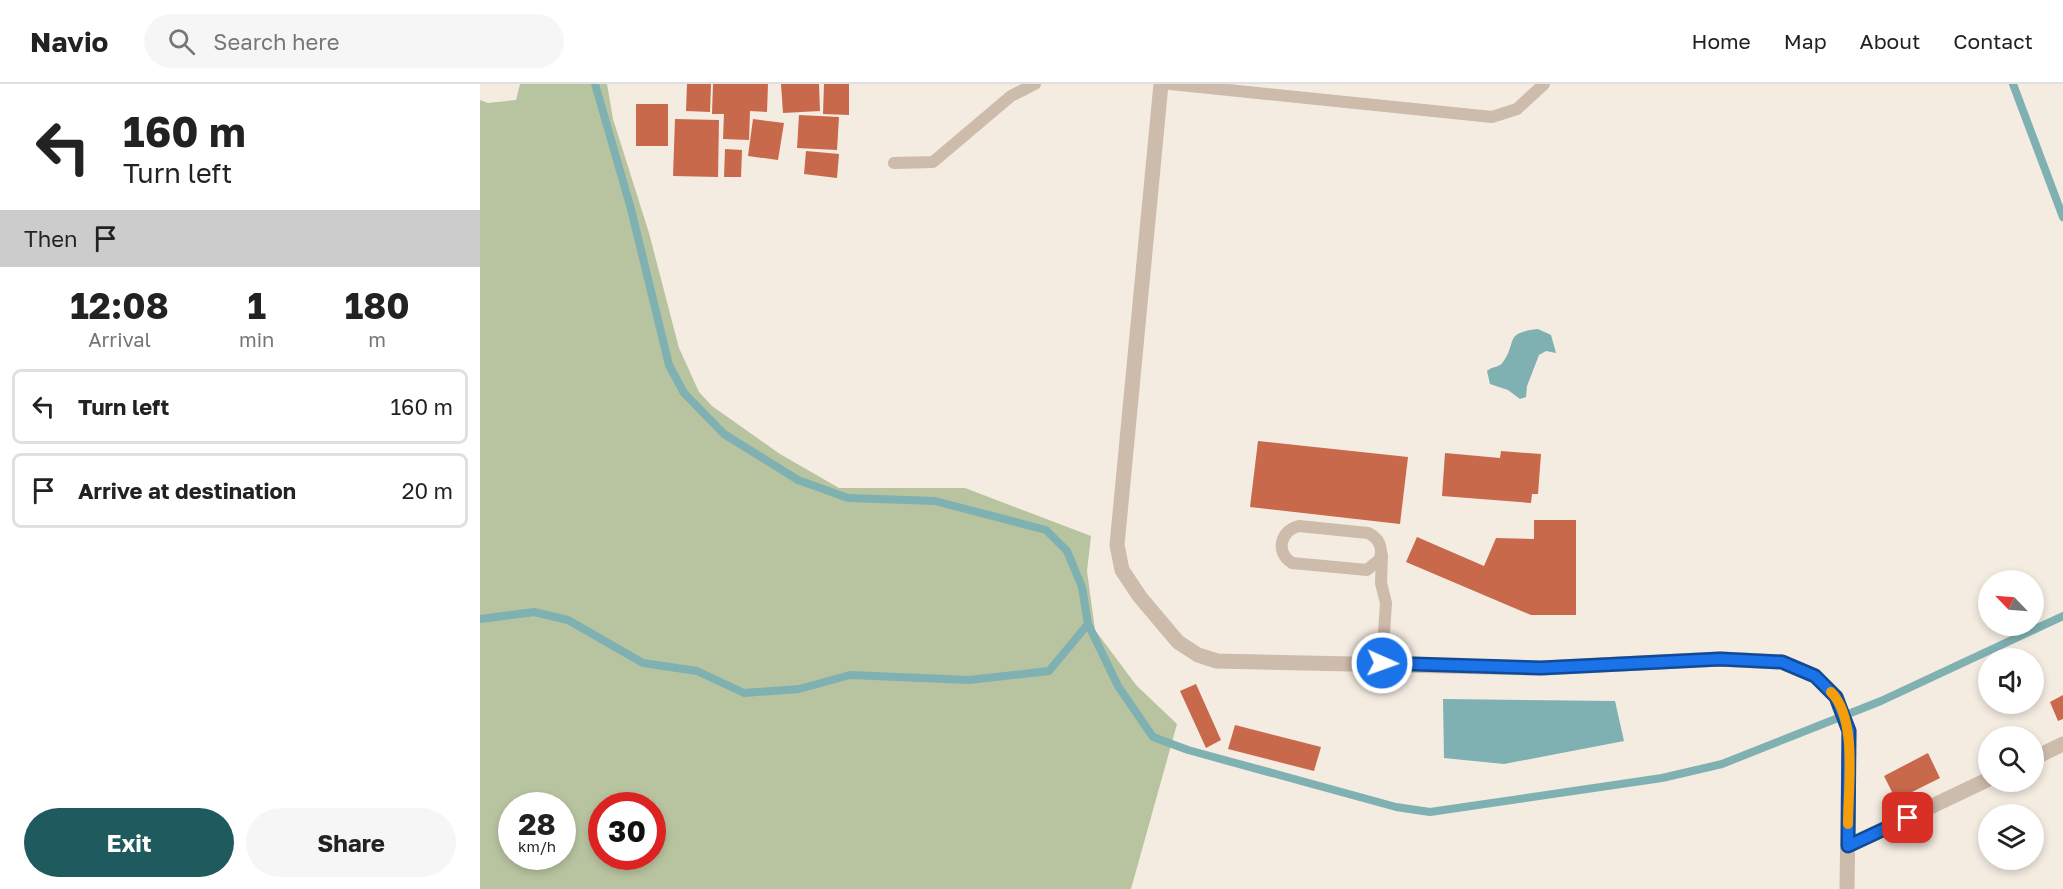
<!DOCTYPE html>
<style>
body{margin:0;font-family:"Golos Text",sans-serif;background:#f6f6f6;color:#222;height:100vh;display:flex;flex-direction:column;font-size:22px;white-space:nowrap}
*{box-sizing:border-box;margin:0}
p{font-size:20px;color:#767676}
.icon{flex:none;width:33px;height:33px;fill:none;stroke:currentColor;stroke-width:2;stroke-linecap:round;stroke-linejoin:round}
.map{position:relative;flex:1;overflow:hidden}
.side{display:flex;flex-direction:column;background:#fff;width:480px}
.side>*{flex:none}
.top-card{background:#fff;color:#222;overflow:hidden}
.needle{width:39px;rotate:295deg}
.controls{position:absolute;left:1498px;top:486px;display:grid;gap:12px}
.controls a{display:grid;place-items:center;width:66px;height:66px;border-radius:50%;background:#fff;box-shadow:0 3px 9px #0003;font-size:30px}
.speed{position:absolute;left:18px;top:708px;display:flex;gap:12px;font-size:30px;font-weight:700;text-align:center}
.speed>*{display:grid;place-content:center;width:78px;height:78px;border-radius:50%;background:#fff;box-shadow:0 3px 9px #0003;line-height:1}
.speed small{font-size:15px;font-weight:400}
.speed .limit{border:9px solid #d22;background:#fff;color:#111}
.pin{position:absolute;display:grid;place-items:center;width:51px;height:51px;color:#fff;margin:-26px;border-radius:12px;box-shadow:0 3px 9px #0006}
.me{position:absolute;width:66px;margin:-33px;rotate:92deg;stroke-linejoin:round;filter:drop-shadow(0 0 4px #0008)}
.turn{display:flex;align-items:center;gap:21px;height:126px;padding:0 24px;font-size:27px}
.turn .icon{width:78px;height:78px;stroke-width:2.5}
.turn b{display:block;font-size:42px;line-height:51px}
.then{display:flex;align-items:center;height:57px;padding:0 24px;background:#0003;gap:12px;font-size:22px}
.eta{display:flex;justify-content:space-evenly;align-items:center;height:102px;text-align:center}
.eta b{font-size:36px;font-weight:700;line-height:42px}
.cta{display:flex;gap:12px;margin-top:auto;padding:12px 24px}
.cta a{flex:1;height:69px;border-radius:36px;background:#1f5a5e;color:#fff;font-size:24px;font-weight:700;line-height:69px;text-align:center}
.cta a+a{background:#f6f6f6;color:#222}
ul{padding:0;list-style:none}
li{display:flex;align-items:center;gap:18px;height:75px;margin:0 12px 9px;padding:0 12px;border:3px solid #e0e0e0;border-radius:9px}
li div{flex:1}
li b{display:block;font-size:22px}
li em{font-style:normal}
header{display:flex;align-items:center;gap:36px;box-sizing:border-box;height:84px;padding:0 30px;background:#fff;border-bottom:2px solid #e0e0e0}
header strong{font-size:28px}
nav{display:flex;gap:33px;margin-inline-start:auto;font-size:21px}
.search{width:420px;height:54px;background:#f6f6f6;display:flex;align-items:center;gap:15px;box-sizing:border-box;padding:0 21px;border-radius:33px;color:#767676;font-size:22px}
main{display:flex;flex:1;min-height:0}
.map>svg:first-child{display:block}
</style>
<header>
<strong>Navio</strong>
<div class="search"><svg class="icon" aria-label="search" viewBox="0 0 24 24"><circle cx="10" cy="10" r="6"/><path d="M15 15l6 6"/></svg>Search here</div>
<nav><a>Home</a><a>Map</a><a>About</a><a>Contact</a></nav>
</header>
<main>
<section class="side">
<div class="top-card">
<div class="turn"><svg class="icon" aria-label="left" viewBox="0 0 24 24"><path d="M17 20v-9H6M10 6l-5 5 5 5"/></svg><div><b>160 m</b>Turn left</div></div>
<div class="then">Then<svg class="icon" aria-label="arrive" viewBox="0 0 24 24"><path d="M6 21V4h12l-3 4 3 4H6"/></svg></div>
</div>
<div class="eta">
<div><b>12:08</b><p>Arrival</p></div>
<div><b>1</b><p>min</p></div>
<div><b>180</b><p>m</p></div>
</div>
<ul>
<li><svg class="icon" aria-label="left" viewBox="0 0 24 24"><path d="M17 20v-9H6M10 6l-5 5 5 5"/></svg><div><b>Turn left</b></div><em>160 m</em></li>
<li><svg class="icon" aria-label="arrive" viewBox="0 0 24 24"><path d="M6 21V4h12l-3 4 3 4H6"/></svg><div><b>Arrive at destination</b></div><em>20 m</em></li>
</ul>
<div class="cta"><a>Exit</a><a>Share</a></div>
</section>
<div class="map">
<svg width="1583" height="805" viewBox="0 0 1583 805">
<rect width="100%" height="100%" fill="#f4ebe1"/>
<path fill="#b8c4a0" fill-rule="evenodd" d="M40 0H127L133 35 169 149 199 264 219 308 232 322 300 370 359 404H485L611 452 607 487 615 546 656 601 697 640 651 805H0V16L8 19 36 16ZM32 722H82V772H32ZM122 722H172V772H122Z"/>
<g fill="#7fb0b2">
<path d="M1058 245 1071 251 1076 269 1066 267 1059 271 1047 302 1046 313 1040 315 1028 306 1010 300 1007 287C1012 282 1019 284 1023 278 1038 257 1023 249 1058 245Z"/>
<polygon points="963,615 1135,617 1144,657 1024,680 964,674"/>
</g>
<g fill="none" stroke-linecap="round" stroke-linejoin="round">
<g stroke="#7fb0b2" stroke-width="8">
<polyline points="115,0 151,125 189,281 204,309 244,350 318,396 368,414 455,417 566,446 587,467 602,503 608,540 638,602 673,653 708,666 916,723 950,728 1182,694 1242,680 1401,617 1583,532"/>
<polyline points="1533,0 1583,133"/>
<polyline points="0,535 54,528 88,536 163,579 217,587 264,609 319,605 370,591 489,596 569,587 608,540"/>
</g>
</g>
<g fill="#c8694b">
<polygon points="207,0 231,0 230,28 206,27"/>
<polygon points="233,0 288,0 287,28 270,27 269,56 243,55 244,30 232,30"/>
<polygon points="301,0 339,0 340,27 303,29"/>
<polygon points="344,0 369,0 369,31 343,30"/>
<rect x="156" y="20" width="32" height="42"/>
<polygon points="319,31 359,33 357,66 317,64"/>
<polygon points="195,35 239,36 238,93 193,92"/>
<polygon points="273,35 304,39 298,76 268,72"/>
<polygon points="245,65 262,66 261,93 244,93"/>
<polygon points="326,67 359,70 357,94 324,90"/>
<polygon points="778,357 928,373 920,440 770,423"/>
<polygon points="1021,367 1061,370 1058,410 1052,410 1051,419 962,412 965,369 1020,374"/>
<polygon points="1054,436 1096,436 1096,531 1051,531 926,478 937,453 1004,482 1016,454 1054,455"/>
<polygon points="716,600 741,656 726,664 700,607"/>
<polygon points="1583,611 1583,635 1578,637 1570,618"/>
<polygon points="755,641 841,663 834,687 748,665"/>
<polygon points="1448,669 1460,694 1416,716 1404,692"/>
</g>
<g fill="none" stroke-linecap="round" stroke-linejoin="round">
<g stroke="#cdbbac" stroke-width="12">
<polyline points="690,0 1012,33 1037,25 1064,0"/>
<polyline points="414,79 453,78 531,12 555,0"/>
<path d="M819 442 888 449C899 454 903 463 900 475L887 486 812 479C795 468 800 447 819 442Z"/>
<polyline points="902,579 906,519 901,499 902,471"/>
</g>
<g stroke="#cdbbac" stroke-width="15">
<polyline points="681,0 637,461 642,486 660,513 698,558 718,571 737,577 1061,584 1240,575 1302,578 1335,592 1356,613 1369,647 1367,805"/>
<polyline points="1554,674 1583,660"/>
<polyline points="1368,762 1509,695"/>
</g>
</g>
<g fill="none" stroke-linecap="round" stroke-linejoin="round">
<defs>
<polyline id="route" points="902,579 1061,584 1240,575 1302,578 1335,592 1356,613 1369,647 1368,762 1428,734"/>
</defs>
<use href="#route" stroke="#114b97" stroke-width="15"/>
<use href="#route" stroke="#1a73e8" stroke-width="10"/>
<path stroke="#f59e0b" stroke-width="10" d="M1351 608C1378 635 1368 704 1368 740"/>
</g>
</svg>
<div class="controls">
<a><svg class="needle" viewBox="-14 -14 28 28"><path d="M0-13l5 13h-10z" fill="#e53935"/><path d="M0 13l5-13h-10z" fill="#767676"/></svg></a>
<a><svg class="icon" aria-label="sound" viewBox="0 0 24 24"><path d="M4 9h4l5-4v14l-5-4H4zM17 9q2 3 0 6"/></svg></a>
<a><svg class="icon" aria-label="search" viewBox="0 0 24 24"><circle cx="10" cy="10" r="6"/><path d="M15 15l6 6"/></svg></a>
<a><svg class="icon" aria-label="layers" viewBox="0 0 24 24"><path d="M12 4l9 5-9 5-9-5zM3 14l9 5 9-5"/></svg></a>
</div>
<div class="speed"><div>28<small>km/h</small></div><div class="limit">30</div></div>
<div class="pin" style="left:1428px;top:734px;background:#d93025"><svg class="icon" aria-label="arrive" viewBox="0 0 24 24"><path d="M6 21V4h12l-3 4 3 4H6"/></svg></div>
<svg class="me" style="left:902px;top:579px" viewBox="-20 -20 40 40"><circle r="17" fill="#1a73e8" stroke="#fff" stroke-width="3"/><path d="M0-11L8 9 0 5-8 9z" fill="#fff"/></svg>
</div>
</main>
